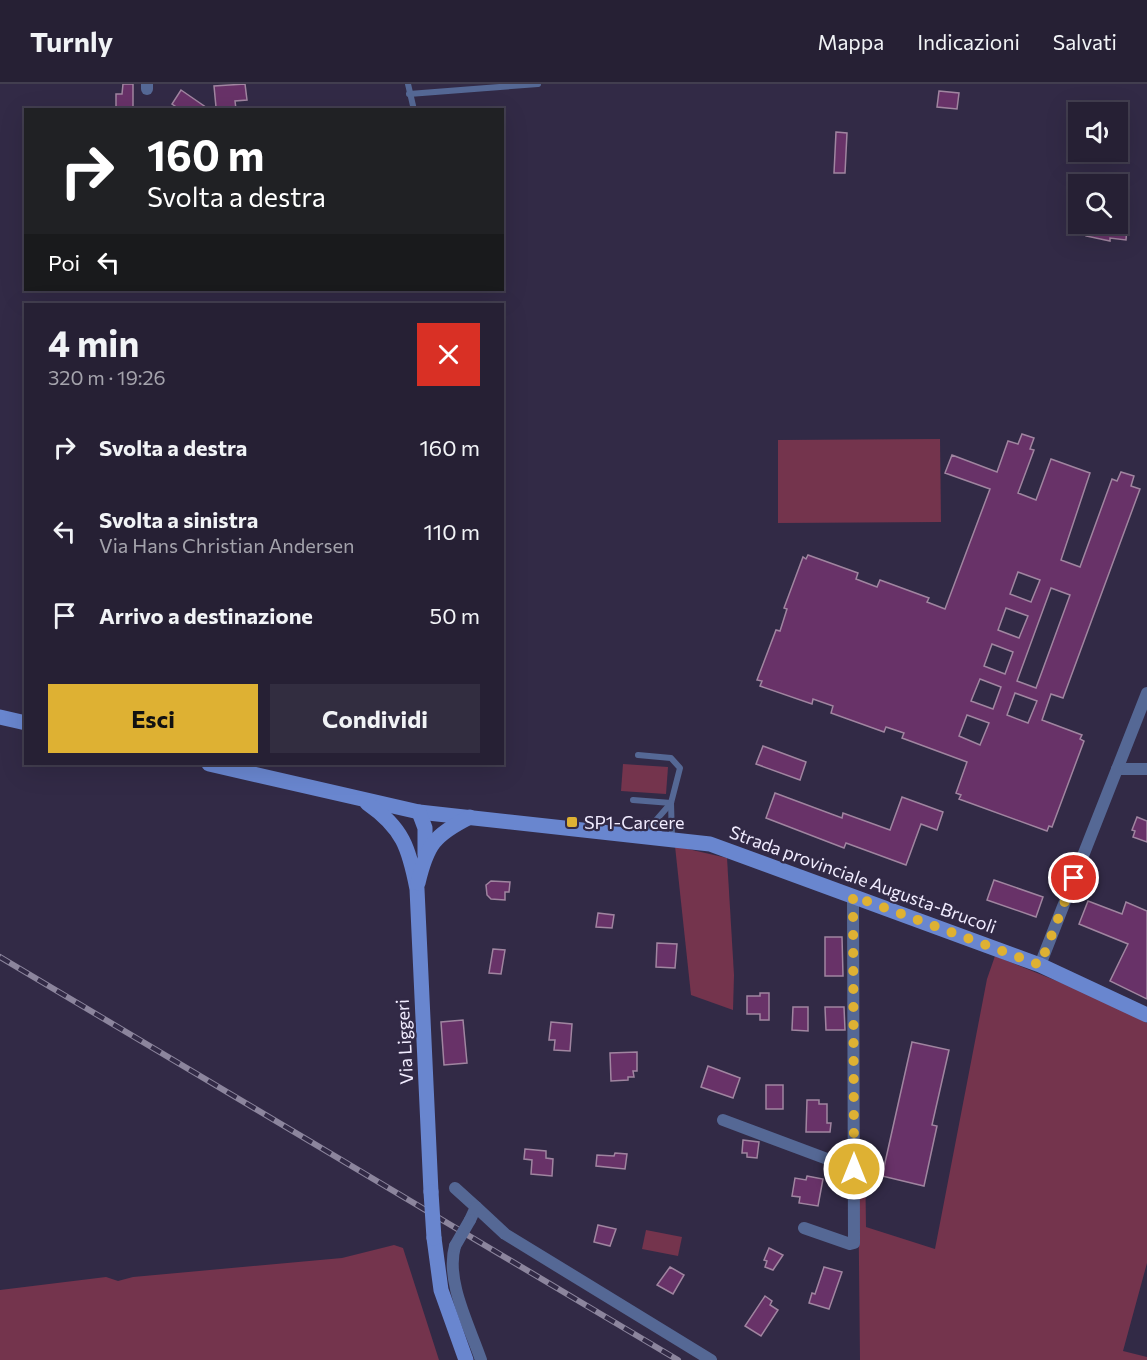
<!DOCTYPE html>
<html lang="it">
<meta charset="utf-8">
<style>
body{margin:0;font-family:Commissioner,sans-serif;background:#322d40;color:#f1f3f6;height:100vh;display:flex;flex-direction:column;font-size:22px;white-space:nowrap}
*{box-sizing:border-box;margin:0}
p{font-size:20px;color:#a4a3ac}
.icon{flex:none;width:33px;height:33px;fill:none;stroke:currentColor;stroke-width:2;stroke-linecap:round;stroke-linejoin:round}
.map{position:relative;flex:1;overflow:hidden}
.side{position:absolute;left:24px;top:219px;width:480px;height:462px;display:flex;flex-direction:column;background:#262034;border-radius:0px;box-shadow:0 6px 24px #0002,0 0 0 2px #423e4f}
.side>*{flex:none}
.guide{position:absolute;left:24px;top:24px;width:480px;height:183px;border-radius:0px;box-shadow:0 6px 24px #0002,0 0 0 2px #423e4f;background:#202124;color:#fff;overflow:hidden}
.buttons{position:absolute;left:1068px;top:18px;display:grid;gap:12px}
.buttons a{display:grid;place-items:center;width:60px;height:60px;border-radius:0px;background:#262034;box-shadow:0 6px 24px #0002,0 0 0 2px #423e4f;font-size:30px}
.pin{position:absolute;display:grid;place-items:center;width:51px;height:51px;color:#fff;margin:-26px;border:3px solid #fff;border-radius:50%;box-shadow:0 2px 6px #0007}
.me{position:absolute;width:66px;margin:-33px;rotate:0deg;stroke-linejoin:round;filter:drop-shadow(0 0 4px #0008)}
.turn{display:flex;align-items:center;gap:21px;height:126px;padding:0 24px;font-size:27px}
.turn .icon{width:78px;height:78px;stroke-width:2.5}
.turn b{display:block;font-size:42px;line-height:51px}
.then{display:flex;align-items:center;height:57px;padding:0 24px;background:#0003;gap:12px;font-size:22px}
.round{display:grid;place-items:center;flex:none;width:63px;height:63px;border-radius:0px;background:#322d40}
.headline{display:flex;align-items:center;justify-content:space-between;height:102px;padding:0 24px}
h1{font-size:36px;font-weight:700;line-height:45px}
.cta{display:flex;gap:12px;margin-top:auto;padding:12px 24px}
.cta a{flex:1;height:69px;border-radius:0px;background:#deb133;color:#111;font-size:24px;font-weight:700;line-height:69px;text-align:center}
.cta a+a{background:#322d40;color:#f1f3f6}
ul{padding:0;list-style:none}
li{display:flex;align-items:center;gap:18px;height:84px;padding:0 24px}
li div{flex:1}
li b{display:block;font-size:22px}
li em{font-style:normal}
header{display:flex;align-items:center;gap:36px;box-sizing:border-box;height:84px;padding:0 30px;background:#262034;border-bottom:2px solid #423e4f}
header strong{font-size:28px}
nav{display:flex;gap:33px;margin-inline-start:auto;font-size:21px}
.map>svg:first-child{display:block}
</style>
<header>
<strong>Turnly</strong>
<nav><a>Mappa</a><a>Indicazioni</a><a>Salvati</a></nav>
</header>
<div class="map">
<svg width="1147" height="1276" viewBox="0 0 1147 1276">
<rect width="100%" height="100%" fill="#322a46"/>
<g fill="#74344d">
<polygon points="940,355 941,438 778,439 778,356"/>
<polygon points="623,680 668,683 666,710 621,707"/>
<polygon points="675,762 727,774 734,891 733,926 691,911"/>
<polygon points="995,872 1104,916 1147,939 1147,1179 1123,1267 1147,1273 1147,1276 860,1276 858,1083 865,1074 866,1143 935,1165 987,895"/>
<polygon points="646,1146 682,1153 678,1172 642,1165"/>
<polygon points="394,1161 403,1164 439,1276 0,1276 0,1206 106,1193 118,1197 133,1193 342,1174"/>
</g>
<g fill="#683268" stroke="#a085a0" stroke-width="1.5" fill-rule="evenodd">
<polygon points="123,0 133,0 133,26 116,26 116,10 122,10"/>
<polygon points="245,0 247,16 235,17 236,25 216,23 214,2"/>
<polygon points="181,6 210,26 181,26 172,20"/>
<polygon points="939,7 959,9 957,25 937,23"/>
<polygon points="836,48 847,49 845,89 834,89"/>
<polygon points="1087,140 1127,144 1126,156 1110,154 1110,157 1086,152"/>
<path d="M1022 350 1034 354 1030 365 1034 366 1018 409 1036 416 1051 375 1090 389 1061 476 1080 483 1112 395 1117 397 1121 388 1134 392 1131 402 1140 405 1063 614 1051 610 1042 636 1082 651 1080 655 1084 657 1052 743 1049 742 1047 747 959 715 961 711 956 709 967 678 902 654 904 649 886 643 884 648 831 629 833 622 813 615 812 620 760 602 762 597 757 596 776 546 780 547 787 525 784 524 803 473 806 475 808 471 858 489 856 495 877 503 880 496 929 514 927 518 945 525 990 405 945 389 952 371 997 388 1008 357 1018 360ZM1018 488 1040 496 1031 518 1010 510ZM1051 504 1070 511 1036 604 1017 597ZM1006 524 1028 532 1019 554 998 546ZM992 560 1013 568 1005 590 984 582ZM980 595 1001 603 993 625 971 617ZM1015 609 1037 617 1028 639 1007 631ZM967 631 989 639 980 661 959 652Z"/>
<polygon points="763,662 806,678 800,696 756,680"/>
<polygon points="775,709 842,734 843,729 890,746 902,713 943,728 937,746 921,740 906,781 846,759 844,764 766,734"/>
<polygon points="1137,733 1147,737 1147,758 1133,753 1135,747 1132,746"/>
<polygon points="994,796 1043,813 1036,833 987,816"/>
<polygon points="491,797 510,798 509,808 505,808 505,816 491,815 487,811 486,801"/>
<polygon points="1088,817 1122,830 1126,818 1147,827 1147,915 1110,897 1128,860 1079,840"/>
<polygon points="598,829 614,831 612,844 596,843"/>
<polygon points="825,853 842,853 843,892 825,892"/>
<polygon points="657,859 677,860 675,884 656,883"/>
<polygon points="493,865 505,866 501,890 489,889"/>
<polygon points="760,909 769,909 769,936 760,936 760,930 747,930 747,912 760,912"/>
<polygon points="793,923 808,923 808,947 792,946"/>
<polygon points="825,923 844,923 845,946 826,946"/>
<polygon points="463,936 467,979 444,981 441,938"/>
<polygon points="551,938 572,940 570,967 554,966 555,956 549,956"/>
<polygon points="912,958 949,966 932,1041 937,1042 924,1102 882,1092"/>
<polygon points="637,968 637,987 633,987 634,993 628,993 628,996 611,997 610,969"/>
<polygon points="708,982 740,994 733,1014 701,1003"/>
<rect x="766" y="1001" width="17" height="24"/>
<polygon points="807,1016 819,1016 819,1020 827,1020 827,1039 831,1039 830,1048 806,1048"/>
<polygon points="743,1056 759,1058 757,1074 747,1073 747,1069 742,1069"/>
<polygon points="525,1065 546,1067 546,1074 553,1075 552,1092 531,1090 532,1076 524,1075"/>
<polygon points="615,1069 627,1070 625,1085 596,1082 597,1071 614,1072"/>
<polygon points="807,1092 823,1095 818,1122 799,1119 800,1113 792,1112 795,1094 806,1096"/>
<polygon points="598,1141 616,1145 610,1162 594,1158"/>
<polygon points="769,1164 783,1171 773,1186 765,1183 767,1177 764,1176"/>
<polygon points="670,1183 684,1191 673,1210 657,1201"/>
<polygon points="824,1183 842,1188 829,1225 809,1219 812,1209 815,1210"/>
<polygon points="765,1212 772,1217 770,1221 778,1226 761,1252 745,1242"/>
</g>
<g fill="none" stroke-linecap="round" stroke-linejoin="round">
<g stroke="#556895" stroke-width="6">
<polyline points="408,0 414,26"/>
<polyline points="409,10 538,0"/>
<polyline points="638,671 671,674 680,684 671,719 672,754"/>
<polyline points="633,716 671,719"/>
<polyline points="644,750 671,719"/>
</g>
<g stroke="#556895" stroke-width="12">
<polyline points="147,5 147,0"/>
<polyline points="1117,685 1147,685"/>
<polyline points="1040,881 1147,609"/>
<polyline points="723,1036 854,1085"/>
<polyline points="455,1104 476,1123"/>
<polyline points="470,1136 476,1123 505,1150 711,1276"/>
<polyline points="804,1144 850,1160 854,1159 853,812"/>
<path d="M455 1162C445 1197 470 1243 481 1276"/>
</g>
<g stroke="#6986cf" stroke-width="15">
<polyline points="0,633 26,639"/>
<polyline points="209,680 419,728 710,760 1040,881 1147,931"/>
<path d="M367 719C403 744 409 764 417 805L431 1108"/>
<polyline points="419,728 425,744 425,771"/>
<path d="M418 799C427 761 434 751 470 733"/>
<polyline points="434,1154 441,1206 466,1276"/>
</g>
<defs>
<polyline id="rail" points="0,873 678,1276"/>
</defs>
<use href="#rail" stroke="#8c859d" stroke-width="6"/>
<use href="#rail" stroke="#322a46" stroke-width="4" stroke-dasharray="11" stroke-linecap="butt"/>
<polyline stroke="#556895" stroke-width="12" points="455,1162 470,1136"/>
<polyline stroke="#6986cf" stroke-width="15" points="431,1108 434,1154"/>
</g>
<g fill="none" stroke-linecap="round" stroke-linejoin="round">
<polyline stroke="#deb133" stroke-width="10" stroke-dasharray="0 18" points="854,1085 853,812 1040,881 1074,794"/>
</g>
<rect fill="#deb133" stroke="#322a46" stroke-width="2" x="566" y="732" width="12" height="12" rx="3"/>
<g text-anchor="middle" dominant-baseline="central" stroke-width="4.5" stroke-linejoin="round" paint-order="stroke">
<g font-size="18" fill="#f1ecff" stroke="#322a46" text-anchor="start">
<text x="584" y="738">SP1-Carcere</text>
</g>
<g font-size="18" fill="#f1ecff" stroke="#322a46">
<text transform="translate(863 795) rotate(20)">Strada provinciale Augusta-Brucoli</text>
<text transform="translate(404 958) rotate(-93)">Via Liggeri</text>
</g>
</g>
</svg>
<div class="buttons">
<a><svg class="icon" aria-label="sound" viewBox="0 0 24 24"><path d="M4 9h4l5-4v14l-5-4H4zM17 9q2 3 0 6"/></svg></a>
<a><svg class="icon" aria-label="search" viewBox="0 0 24 24"><circle cx="10" cy="10" r="6"/><path d="M15 15l6 6"/></svg></a>
</div>
<div class="pin" style="left:1074px;top:794px;background:#d93025"><svg class="icon" aria-label="arrive" viewBox="0 0 24 24"><path d="M6 21V4h12l-3 4 3 4H6"/></svg></div>
<svg class="me" style="left:854px;top:1085px" viewBox="-20 -20 40 40"><circle r="17" fill="#deb133" stroke="#fff" stroke-width="3"/><path d="M0-11L8 9 0 5-8 9z" fill="#fff"/></svg>
<div class="guide">
<div class="turn"><svg class="icon" aria-label="right" viewBox="0 0 24 24"><path d="M7 20v-9h11M14 6l5 5-5 5"/></svg><div><b>160 m</b>Svolta a destra</div></div>
<div class="then">Poi<svg class="icon" aria-label="left" viewBox="0 0 24 24"><path d="M17 20v-9H6M10 6l-5 5 5 5"/></svg></div>
</div>
<section class="side">
<div class="headline"><div><h1>4 min</h1><p>320 m · 19:26</p></div><a class="round" style="background:#d93025;color:#fff"><svg class="icon" aria-label="close" viewBox="0 0 24 24"><path d="M6 6l12 12M18 6L6 18"/></svg></a></div>
<ul>
<li><svg class="icon" aria-label="right" viewBox="0 0 24 24"><path d="M7 20v-9h11M14 6l5 5-5 5"/></svg><div><b>Svolta a destra</b></div><em>160 m</em></li>
<li><svg class="icon" aria-label="left" viewBox="0 0 24 24"><path d="M17 20v-9H6M10 6l-5 5 5 5"/></svg><div><b>Svolta a sinistra</b><p>Via Hans Christian Andersen</p></div><em>110 m</em></li>
<li><svg class="icon" aria-label="arrive" viewBox="0 0 24 24"><path d="M6 21V4h12l-3 4 3 4H6"/></svg><div><b>Arrivo a destinazione</b></div><em>50 m</em></li>
</ul>
<div class="cta"><a>Esci</a><a>Condividi</a></div>
</section>
</div>
